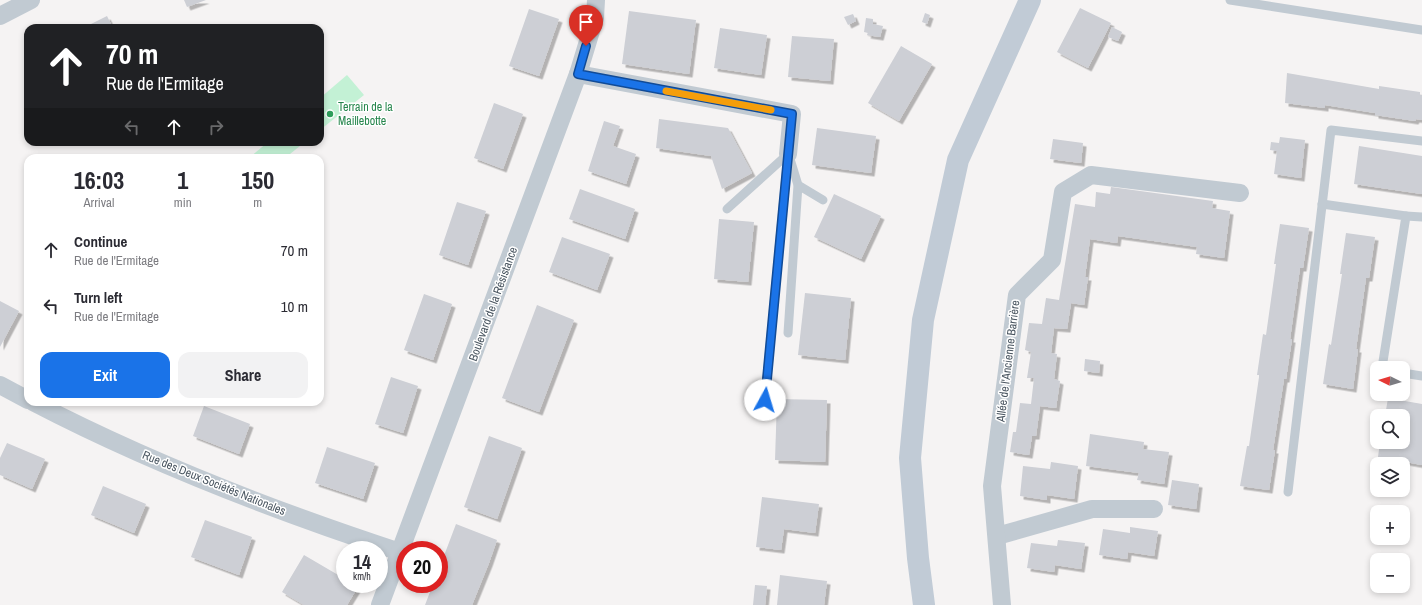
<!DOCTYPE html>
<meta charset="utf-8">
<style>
body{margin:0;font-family:"Archivo Narrow",sans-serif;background:#f2f2f3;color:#2b2b33;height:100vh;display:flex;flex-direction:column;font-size:15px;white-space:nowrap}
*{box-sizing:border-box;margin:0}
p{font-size:13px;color:#7c7c81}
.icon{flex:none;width:22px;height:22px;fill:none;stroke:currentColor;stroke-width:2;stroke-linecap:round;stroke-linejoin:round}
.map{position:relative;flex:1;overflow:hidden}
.details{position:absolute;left:24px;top:154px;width:300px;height:252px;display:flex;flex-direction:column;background:#fff;border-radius:12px;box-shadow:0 2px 6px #0003}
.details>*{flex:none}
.top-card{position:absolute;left:24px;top:24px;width:300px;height:122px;border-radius:12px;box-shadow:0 2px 6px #0003;background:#202124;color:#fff;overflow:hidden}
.needle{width:26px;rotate:275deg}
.controls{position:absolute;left:1370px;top:361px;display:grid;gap:8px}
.controls a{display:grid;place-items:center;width:40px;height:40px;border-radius:8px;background:#fff;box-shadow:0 2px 6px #0003;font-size:20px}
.speed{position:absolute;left:336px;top:541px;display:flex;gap:8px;font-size:20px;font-weight:700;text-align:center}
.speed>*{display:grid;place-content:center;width:52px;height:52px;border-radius:50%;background:#fff;box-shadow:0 2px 6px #0003;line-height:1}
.speed small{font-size:10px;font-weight:400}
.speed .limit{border:6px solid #d22;background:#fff;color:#111}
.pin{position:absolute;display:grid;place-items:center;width:34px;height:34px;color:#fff;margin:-41px -17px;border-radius:50% 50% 50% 0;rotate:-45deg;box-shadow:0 0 4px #0007}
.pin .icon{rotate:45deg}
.me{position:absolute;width:44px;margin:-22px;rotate:6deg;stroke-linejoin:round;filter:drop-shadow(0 0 3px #0008)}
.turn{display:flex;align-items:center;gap:14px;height:84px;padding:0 16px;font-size:18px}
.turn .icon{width:52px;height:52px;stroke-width:2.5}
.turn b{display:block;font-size:28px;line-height:34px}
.lanes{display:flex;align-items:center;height:38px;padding:0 16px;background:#0003;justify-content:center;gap:20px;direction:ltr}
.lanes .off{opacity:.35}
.eta{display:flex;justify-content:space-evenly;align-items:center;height:68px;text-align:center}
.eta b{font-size:24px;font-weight:800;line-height:28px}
.primary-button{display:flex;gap:8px;margin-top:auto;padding:8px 16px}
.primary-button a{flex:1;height:46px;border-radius:12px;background:#1a73e8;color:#fff;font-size:16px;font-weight:800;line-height:46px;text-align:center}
.primary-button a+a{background:#f2f2f3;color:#2b2b33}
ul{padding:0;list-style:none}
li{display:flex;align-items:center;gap:12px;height:56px;padding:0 16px}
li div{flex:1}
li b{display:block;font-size:15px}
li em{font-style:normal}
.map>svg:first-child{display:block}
</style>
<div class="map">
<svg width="1422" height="605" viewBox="0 0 1422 605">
<defs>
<filter id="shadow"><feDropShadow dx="3.5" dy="3.5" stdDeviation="0" flood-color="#0004"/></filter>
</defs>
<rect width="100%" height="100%" fill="#f5f3f3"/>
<g fill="#c3f1d5">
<polygon points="347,75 364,95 320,130 320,98"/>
<polygon points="268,142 305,142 285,158 249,158"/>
</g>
<g fill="#cdcfd5" filter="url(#shadow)">
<polygon points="184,0 206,0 187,7"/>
<polygon points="1080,8 1111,23 1088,68 1057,52"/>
<polygon points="529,9 559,19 539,76 509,66"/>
<polygon points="629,11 696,20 689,74 622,64"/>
<polygon points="925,13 930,15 927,24 922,22"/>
<polygon points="853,14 856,21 848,25 844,17"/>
<polygon points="107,16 113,28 83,28"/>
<polygon points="866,18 873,19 873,24 883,26 880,37 867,35 868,33 864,32"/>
<polygon points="1112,27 1122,32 1118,41 1108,37"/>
<polygon points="720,28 767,35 761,75 714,68"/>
<polygon points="792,36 834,39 830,81 788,77"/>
<polygon points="901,46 932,64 899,121 868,103"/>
<polygon points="1287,73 1379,89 1379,86 1420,92 1420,95 1422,95 1422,120 1416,119 1415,121 1375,115 1375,113 1325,105 1325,108 1285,103"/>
<polygon points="494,103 523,114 503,169 474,158"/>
<polygon points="659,119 728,128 752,173 722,189 711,156 656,148"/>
<polygon points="604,121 620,126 613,146 636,154 626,184 588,171"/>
<polygon points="817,128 876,136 871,173 812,165"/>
<polygon points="1280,137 1305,140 1301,178 1274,174 1277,151 1270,150 1271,142 1279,143"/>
<polygon points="1053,139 1083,143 1081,163 1050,159"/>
<polygon points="1359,146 1422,156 1422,194 1354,184"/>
<polygon points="1111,187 1213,201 1212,208 1230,211 1224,258 1196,254 1197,247 1118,236 1117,243 1090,239 1085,277 1088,277 1084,305 1071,303 1067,329 1054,328 1051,353 1057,354 1054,379 1060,381 1056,408 1040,406 1036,436 1032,436 1029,455 1010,452 1013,432 1016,432 1020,403 1031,404 1034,378 1027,378 1031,352 1025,350 1029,323 1042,324 1046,298 1059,300 1075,204 1095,207 1096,192 1110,194"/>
<polygon points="580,189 635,209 625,239 569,219"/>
<polygon points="834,194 881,216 861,259 814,237"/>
<polygon points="457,202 486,211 468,265 439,255"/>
<polygon points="719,219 754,222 748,282 714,279"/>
<polygon points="1280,224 1309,228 1303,268 1300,268 1290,339 1292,339 1286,379 1284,379 1273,450 1275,450 1269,490 1240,486 1247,446 1249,446 1259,377 1259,375 1257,375 1263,334 1266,335 1276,264 1274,264"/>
<polygon points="1346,233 1375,237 1369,278 1366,278 1356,349 1358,349 1353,389 1323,384 1329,344 1331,345 1342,274 1340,274"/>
<polygon points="562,237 610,254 597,290 549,272"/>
<polygon points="805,293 851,298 845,360 798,355"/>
<polygon points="424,294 452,304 433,360 404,350"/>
<polygon points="0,301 19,311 0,347"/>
<polygon points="537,305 574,320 539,412 502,398"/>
<polygon points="1085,359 1100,361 1099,373 1084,371"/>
<polygon points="391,377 418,386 403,433 375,424"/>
<polygon points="1388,398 1422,404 1422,465 1378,457 1380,442 1403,442 1403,416 1385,416"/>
<polygon points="777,399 827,400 825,462 775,460"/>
<polygon points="204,406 250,424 239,454 193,436"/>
<polygon points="1090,434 1144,442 1143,449 1169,452 1164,484 1137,480 1139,473 1086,466"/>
<polygon points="489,436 522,448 497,519 464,507"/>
<polygon points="7,443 45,459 32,489 0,475 0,458"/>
<polygon points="327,447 375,463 363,499 315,483"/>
<polygon points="1051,462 1078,466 1074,499 1047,495 1047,500 1020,496 1023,466 1050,469"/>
<polygon points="1172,480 1199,484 1196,509 1168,505"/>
<polygon points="103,486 146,504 134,533 91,515"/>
<polygon points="762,497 819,504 815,533 784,529 781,550 756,547"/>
<polygon points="205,520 252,537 239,575 191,557"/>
<polygon points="456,524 497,540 489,563 472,605 425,605 433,584 439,584 439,569"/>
<polygon points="1130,527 1158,531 1154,556 1128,552 1127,559 1099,555 1103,529 1130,533"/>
<polygon points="1058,540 1085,543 1081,569 1055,565 1054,572 1027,568 1031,543 1057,546"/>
<polygon points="304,555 345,579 345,584 353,584 358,587 347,605 304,605 282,592"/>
<polygon points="780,575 827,581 824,605 777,605"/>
<polygon points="755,585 767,586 765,605 753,605"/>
</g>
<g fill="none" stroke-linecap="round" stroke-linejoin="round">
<g stroke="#c1cad2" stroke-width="9">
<polyline points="1230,0 1422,30"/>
<polyline points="798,185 823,200"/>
<polyline points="1322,204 1406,216 1382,368"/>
<polyline points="727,209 788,154"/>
<polyline points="1406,216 1422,217"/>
<polyline points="788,333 798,185 790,159"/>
<polyline points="1403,373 1422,376"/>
<polyline points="765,400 788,154"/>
<polyline points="1288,492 1331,130 1422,141"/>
</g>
<g stroke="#c1cad2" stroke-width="18">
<polyline points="0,16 31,0"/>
<polyline points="578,74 792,114 788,154"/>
<polyline points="0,385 28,400"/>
<path d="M33 402C150 463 275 511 400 552"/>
<polyline points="997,536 1092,509 1154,509"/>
<polyline points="380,605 578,74 595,18 596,0"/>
<polyline points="1002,605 992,486 1017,295 1052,260 1063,192 1091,175 1240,193"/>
</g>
<polyline stroke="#c1cbd6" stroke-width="22" points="924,605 918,558 910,458 923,320 958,160 1030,0"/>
</g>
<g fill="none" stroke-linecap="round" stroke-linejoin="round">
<defs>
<polyline id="route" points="586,46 578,74 792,114 765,400"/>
</defs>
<use href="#route" stroke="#114b97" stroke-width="10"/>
<use href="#route" stroke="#1a73e8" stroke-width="7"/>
<polyline stroke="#f59e0b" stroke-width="7" points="666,91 771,110"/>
</g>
<circle fill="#2e9e5b" stroke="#fff" stroke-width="1.5" cx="330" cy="114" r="4"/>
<g text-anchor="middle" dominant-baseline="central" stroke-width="3" stroke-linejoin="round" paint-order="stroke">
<g font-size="12" fill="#27864d" stroke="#fff" text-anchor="start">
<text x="338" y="107">Terrain de la<tspan x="338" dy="14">Maillebotte</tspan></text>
</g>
<g font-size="12" fill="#4a5661" stroke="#fff">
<text transform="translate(493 304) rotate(-70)">Boulevard de la Résistance</text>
<text transform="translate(1008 361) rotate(-83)">Allée de l'Ancienne Barrière</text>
<text transform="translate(214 483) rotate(22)">Rue des Deux Sociétés Nationales</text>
</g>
</g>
</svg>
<div class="controls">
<a><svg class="needle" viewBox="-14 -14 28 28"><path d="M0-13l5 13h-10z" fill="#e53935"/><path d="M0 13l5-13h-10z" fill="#7c7c81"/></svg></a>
<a><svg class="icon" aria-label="search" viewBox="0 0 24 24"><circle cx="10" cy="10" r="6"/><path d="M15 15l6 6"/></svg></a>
<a><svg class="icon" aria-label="layers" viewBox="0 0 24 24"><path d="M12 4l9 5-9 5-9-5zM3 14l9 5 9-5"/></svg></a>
<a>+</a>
<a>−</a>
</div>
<div class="speed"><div>14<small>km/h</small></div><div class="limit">20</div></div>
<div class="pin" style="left:586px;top:46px;background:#d93025"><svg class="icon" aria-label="arrive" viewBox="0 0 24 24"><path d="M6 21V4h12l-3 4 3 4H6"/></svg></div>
<svg class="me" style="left:765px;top:400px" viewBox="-20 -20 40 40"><circle r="19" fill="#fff"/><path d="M0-13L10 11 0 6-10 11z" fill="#1a73e8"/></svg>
<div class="top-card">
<div class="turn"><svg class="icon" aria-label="ahead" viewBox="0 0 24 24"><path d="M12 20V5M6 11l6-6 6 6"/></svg><div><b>70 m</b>Rue de l'Ermitage</div></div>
<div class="lanes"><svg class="icon off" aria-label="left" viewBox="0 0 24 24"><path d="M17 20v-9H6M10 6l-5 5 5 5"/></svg><svg class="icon" aria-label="ahead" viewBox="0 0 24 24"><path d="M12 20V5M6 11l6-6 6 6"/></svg><svg class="icon off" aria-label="right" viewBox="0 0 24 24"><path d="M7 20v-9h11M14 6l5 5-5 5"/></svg></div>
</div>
<section class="details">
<div class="eta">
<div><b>16:03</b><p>Arrival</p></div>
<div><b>1</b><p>min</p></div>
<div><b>150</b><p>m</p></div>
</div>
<ul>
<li><svg class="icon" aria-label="ahead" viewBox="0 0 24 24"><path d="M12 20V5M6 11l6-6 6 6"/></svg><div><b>Continue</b><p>Rue de l'Ermitage</p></div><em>70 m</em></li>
<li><svg class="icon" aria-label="left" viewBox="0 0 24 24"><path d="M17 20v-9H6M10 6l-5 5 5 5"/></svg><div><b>Turn left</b><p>Rue de l'Ermitage</p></div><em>10 m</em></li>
</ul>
<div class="primary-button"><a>Exit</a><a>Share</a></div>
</section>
</div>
